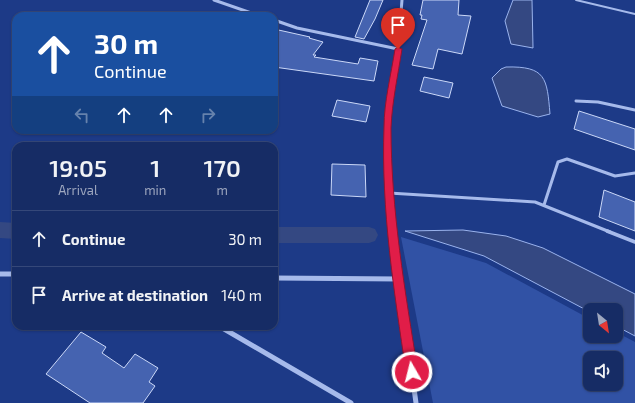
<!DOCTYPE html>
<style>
body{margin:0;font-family:"Exo 2",sans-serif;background:#23386e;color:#f1f3f6;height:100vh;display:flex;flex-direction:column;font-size:15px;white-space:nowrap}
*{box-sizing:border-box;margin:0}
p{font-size:13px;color:#9ea7bf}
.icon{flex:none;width:22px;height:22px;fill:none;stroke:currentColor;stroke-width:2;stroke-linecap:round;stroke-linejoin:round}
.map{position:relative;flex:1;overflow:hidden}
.sheet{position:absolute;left:12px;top:142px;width:266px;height:188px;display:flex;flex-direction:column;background:#162c65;border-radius:12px;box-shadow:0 1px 3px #0004,0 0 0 1px #354879}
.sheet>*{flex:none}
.guide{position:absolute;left:12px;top:12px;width:266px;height:122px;border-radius:12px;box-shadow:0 1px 3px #0004,0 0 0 1px #354879;background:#1a4fa0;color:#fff;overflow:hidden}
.needle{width:26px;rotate:150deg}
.buttons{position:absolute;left:583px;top:303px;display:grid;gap:8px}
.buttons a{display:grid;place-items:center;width:40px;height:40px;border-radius:8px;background:#162c65;box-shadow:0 1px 3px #0004,0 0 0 1px #354879;font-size:20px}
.pin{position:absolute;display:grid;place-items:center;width:34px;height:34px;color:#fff;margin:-41px -17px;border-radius:50% 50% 50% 0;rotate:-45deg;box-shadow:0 0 4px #0007}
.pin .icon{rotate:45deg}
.me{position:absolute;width:44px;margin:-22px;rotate:352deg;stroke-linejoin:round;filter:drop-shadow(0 0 3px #0008)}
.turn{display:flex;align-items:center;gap:14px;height:84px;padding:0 16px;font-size:18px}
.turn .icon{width:52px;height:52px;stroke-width:2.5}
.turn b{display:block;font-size:28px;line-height:34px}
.lanes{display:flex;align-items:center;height:38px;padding:0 16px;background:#0003;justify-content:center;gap:20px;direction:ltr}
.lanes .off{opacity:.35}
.eta{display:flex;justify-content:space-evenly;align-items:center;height:68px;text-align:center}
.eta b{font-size:24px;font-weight:600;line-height:28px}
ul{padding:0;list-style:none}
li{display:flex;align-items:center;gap:12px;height:56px;padding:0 16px;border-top:1px solid #354879}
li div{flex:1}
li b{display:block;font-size:15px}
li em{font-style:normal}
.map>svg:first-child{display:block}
</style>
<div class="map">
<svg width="635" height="403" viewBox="0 0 635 403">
<rect width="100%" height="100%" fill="#1d3a87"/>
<path fill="#3152a5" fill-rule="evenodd" d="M401 237 486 263 590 319V336H616V332L635 342V403H433ZM590 358H616V384H590Z"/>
<g fill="#344882" stroke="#9ab3ed">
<polygon points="513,0 532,0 533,48 511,44 505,21"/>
<path d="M506 67C546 66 547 78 550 114L538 117 502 106 492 78 501 69Z"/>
<polygon points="463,230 506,236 543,248 635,294 635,336 616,326 616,310 590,310 590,312 484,256 405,231"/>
</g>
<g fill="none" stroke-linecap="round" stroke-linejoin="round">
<g fill="#344882" fill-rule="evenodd">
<polygon points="0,222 16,223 16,239 0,238"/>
<polygon points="274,227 369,227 375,229 378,235 375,241 369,243 274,243"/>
</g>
</g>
<g fill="#4563b0" stroke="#cbd8f8">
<polygon points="370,0 383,0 375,19 364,39 355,37"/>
<polygon points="423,0 459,0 458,15 471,16 462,54 438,49 433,69 412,65 427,20 421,19 422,15 420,15"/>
<polygon points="274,29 310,37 309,38 323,42 313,55 316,55 314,57 358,64 360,58 378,61 374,81 274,67"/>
<polygon points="424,77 453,83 449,98 420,91"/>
<polygon points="337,100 370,106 366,122 332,116"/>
<polygon points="579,111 635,129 635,150 574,129"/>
<polygon points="332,164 365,165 366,197 331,195"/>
<polygon points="604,190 635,202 635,231 599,217"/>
<polygon points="81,332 106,347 102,353 124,368 135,354 158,368 149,382 155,386 143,403 90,403 46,374"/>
</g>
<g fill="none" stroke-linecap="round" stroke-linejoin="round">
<polyline stroke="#a6baeb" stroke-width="2" points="576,0 635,14"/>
<g stroke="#a6baeb" stroke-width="3">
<polyline points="576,101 598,102 635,110"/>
<polyline points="389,193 535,202 610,232"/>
<polyline points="544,205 558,162 567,159 615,176 635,173"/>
</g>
<polyline stroke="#a6baeb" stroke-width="3.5" points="607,231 635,242"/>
<g stroke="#a6baeb" stroke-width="3">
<polyline points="214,0 260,16"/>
<polyline points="274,20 297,28 398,49"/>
<polyline points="391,101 397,62 402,0"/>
</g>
<path stroke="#a6baeb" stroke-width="3.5" d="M391 100C384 143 389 188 393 232"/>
<g stroke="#a6baeb" stroke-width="5">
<polyline points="393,231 399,279"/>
<polyline points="0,274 16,274"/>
<polyline points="274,278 399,279 416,403"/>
<polyline points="219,326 351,403"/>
</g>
</g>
<path fill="#e11d48" stroke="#92132f" d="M398 47 402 49C398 75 392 102 391 128 391 210 405 291 418 372L416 376 412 378 407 376 406 372C394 291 381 210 384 127 384 102 391 75 395 49Z"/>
</svg>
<div class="buttons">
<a><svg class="needle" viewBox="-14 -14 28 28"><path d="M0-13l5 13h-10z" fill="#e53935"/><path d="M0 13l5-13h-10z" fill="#9ea7bf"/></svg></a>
<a><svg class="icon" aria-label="sound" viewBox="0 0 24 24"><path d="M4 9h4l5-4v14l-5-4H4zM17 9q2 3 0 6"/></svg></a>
</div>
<div class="pin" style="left:398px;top:49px;background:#d93025"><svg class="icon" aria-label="arrive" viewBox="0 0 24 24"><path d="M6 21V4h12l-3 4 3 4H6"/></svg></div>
<svg class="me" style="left:412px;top:372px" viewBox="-20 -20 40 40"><circle r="17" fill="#e11d48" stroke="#fff" stroke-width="3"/><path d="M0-11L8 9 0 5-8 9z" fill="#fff"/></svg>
<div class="guide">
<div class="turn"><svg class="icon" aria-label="ahead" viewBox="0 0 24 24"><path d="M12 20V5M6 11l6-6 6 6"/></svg><div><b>30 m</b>Continue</div></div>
<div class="lanes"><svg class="icon off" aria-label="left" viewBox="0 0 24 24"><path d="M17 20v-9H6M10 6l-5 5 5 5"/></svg><svg class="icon" aria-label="ahead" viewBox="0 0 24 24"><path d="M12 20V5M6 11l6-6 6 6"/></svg><svg class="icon" aria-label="ahead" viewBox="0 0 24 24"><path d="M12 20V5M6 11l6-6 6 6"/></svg><svg class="icon off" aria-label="right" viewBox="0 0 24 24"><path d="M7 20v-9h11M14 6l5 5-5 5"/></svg></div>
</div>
<section class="sheet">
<div class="eta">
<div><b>19:05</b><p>Arrival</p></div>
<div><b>1</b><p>min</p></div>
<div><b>170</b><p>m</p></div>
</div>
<ul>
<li><svg class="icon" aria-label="ahead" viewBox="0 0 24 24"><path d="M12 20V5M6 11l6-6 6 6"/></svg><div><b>Continue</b></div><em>30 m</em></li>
<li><svg class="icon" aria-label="arrive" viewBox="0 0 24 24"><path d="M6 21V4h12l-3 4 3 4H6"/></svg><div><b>Arrive at destination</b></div><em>140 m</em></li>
</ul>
</section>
</div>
